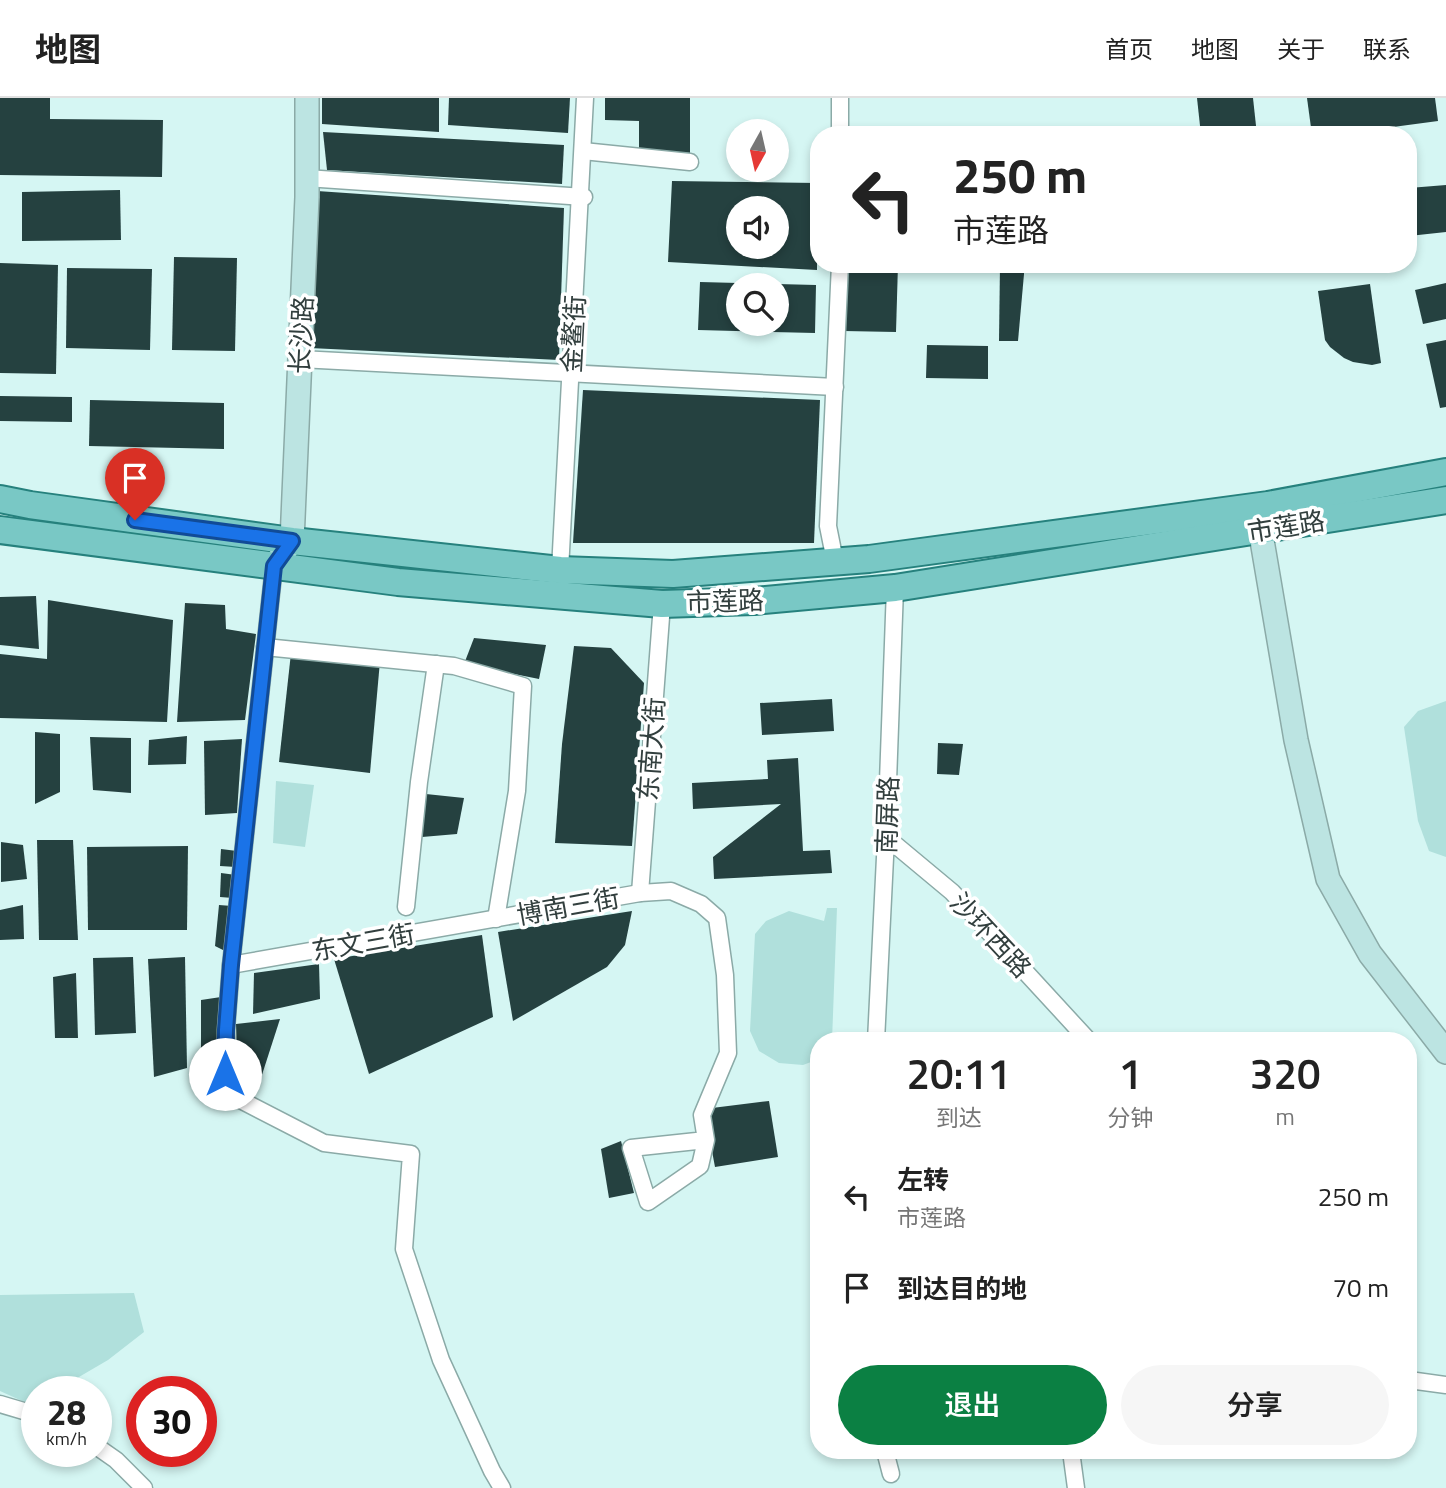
<!DOCTYPE html>
<html lang="zh">
<meta charset="utf-8">
<style>
body{margin:0;font-family:"Titillium Web","Noto Sans SC",sans-serif;background:#f6f6f6;color:#222;height:100vh;display:flex;flex-direction:column;font-size:26px;white-space:nowrap}
*{box-sizing:border-box;margin:0}
p{font-size:23px;color:#767676}
.icon{flex:none;width:38px;height:38px;fill:none;stroke:currentColor;stroke-width:2;stroke-linecap:round;stroke-linejoin:round}
.map{position:relative;flex:1;overflow:hidden}
.side{position:absolute;left:810px;top:934px;width:607px;height:427px;display:flex;flex-direction:column;background:#fff;border-radius:28px;box-shadow:0 4px 10px #0003}
.side>*{flex:none}
.guide{position:absolute;left:810px;top:28px;width:607px;height:147px;border-radius:28px;box-shadow:0 4px 10px #0003;background:#fff;color:#222;overflow:hidden}
.needle{width:46px;rotate:188deg}
.controls{position:absolute;left:726px;top:21px;display:grid;gap:14px}
.controls a{display:grid;place-items:center;width:63px;height:63px;border-radius:50%;background:#fff;box-shadow:0 4px 10px #0003;font-size:35px}
.speed{position:absolute;left:21px;top:1278px;display:flex;gap:14px;font-size:35px;font-weight:700;text-align:center}
.speed>*{display:grid;place-content:center;width:91px;height:91px;border-radius:50%;background:#fff;box-shadow:0 4px 10px #0003;line-height:1}
.speed small{font-size:18px;font-weight:400}
.speed .limit{border:10px solid #d22;background:#fff;color:#111}
.pin{position:absolute;display:grid;place-items:center;width:60px;height:60px;color:#fff;margin:-72px -30px;border-radius:50% 50% 50% 0;rotate:-45deg;box-shadow:0 0 7px #0007}
.pin .icon{rotate:45deg}
.me{position:absolute;width:77px;margin:-38px;rotate:0deg;stroke-linejoin:round;filter:drop-shadow(0 0 5px #0008)}
.turn{display:flex;align-items:center;gap:24px;height:147px;padding:0 28px;font-size:32px}
.turn .icon{width:91px;height:91px;stroke-width:2.5}
.turn b{display:block;font-size:49px;line-height:60px}
.eta{display:flex;justify-content:space-evenly;align-items:center;height:119px;text-align:center}
.eta b{font-size:42px;font-weight:600;line-height:49px}
.button{display:flex;gap:14px;margin-top:auto;padding:14px 28px}
.button a{flex:1;height:80px;border-radius:42px;background:#0b8043;color:#fff;font-size:28px;font-weight:600;line-height:80px;text-align:center}
.button a+a{background:#f6f6f6;color:#222}
ul{padding:0;list-style:none}
li{display:flex;align-items:center;gap:21px;height:91px;padding:0 28px}
li div{flex:1}
li b{display:block;font-size:26px}
li em{font-style:normal}
header{display:flex;align-items:center;gap:42px;box-sizing:border-box;height:98px;padding:0 35px;background:#fff;border-bottom:2px solid #e0e0e0}
header strong{font-size:33px}
nav{display:flex;gap:38px;margin-inline-start:auto;font-size:24px}
.map>svg:first-child{display:block}
</style>
<header>
<strong>地图</strong>
<nav><a>首页</a><a>地图</a><a>关于</a><a>联系</a></nav>
</header>
<div class="map">
<svg width="1446" height="1390" viewBox="0 0 1446 1390">
<rect width="100%" height="100%" fill="#d5f6f3"/>
<g fill="#b0e0dc">
<polygon points="1446,603 1446,759 1429,753 1418,723 1404,629 1418,613"/>
<polygon points="276,683 314,687 305,749 273,745"/>
<polygon points="827,810 837,810 832,943 819,943 819,961 803,967 779,965 759,953 750,933 755,836 766,823 789,813 824,823"/>
<polygon points="134,1195 144,1234 108,1262 55,1293 37,1293 37,1304 31,1307 0,1293 0,1197"/>
</g>
<g fill="#254140" fill-rule="evenodd">
<polygon points="0,0 50,0 50,21 163,22 162,79 0,77"/>
<polygon points="322,0 439,0 439,34 322,26"/>
<polygon points="449,0 570,0 568,35 448,27"/>
<polygon points="605,0 690,0 690,55 639,52 639,23 605,22"/>
<polygon points="1197,0 1253,0 1257,37 1201,37"/>
<polygon points="1307,0 1435,0 1438,23 1333,37 1312,37"/>
<polygon points="323,34 564,47 562,86 327,72"/>
<path d="M672 83 817 85V172L668 164ZM738 110H777V149H738Z"/>
<polygon points="1446,87 1446,134 1409,138 1409,90"/>
<polygon points="120,92 121,142 22,143 22,94"/>
<polygon points="317,93 564,110 559,262 310,250"/>
<polygon points="174,159 237,160 235,253 172,252"/>
<polygon points="0,165 58,167 56,276 0,275"/>
<polygon points="845,166 898,166 896,234 844,233"/>
<polygon points="1000,166 1024,166 1024,176 1018,243 999,243"/>
<polygon points="67,170 152,171 150,252 66,250"/>
<polygon points="700,184 738,185 738,226 777,226 777,186 816,187 815,235 698,232"/>
<polygon points="1446,185 1446,221 1423,226 1415,192"/>
<polygon points="1370,186 1381,265 1372,267 1353,264 1344,260 1330,249 1325,242 1318,193"/>
<polygon points="1446,242 1446,309 1440,310 1426,246"/>
<polygon points="927,247 988,248 988,281 926,280"/>
<polygon points="583,292 820,302 814,445 573,445"/>
<polygon points="0,298 72,299 72,324 0,323"/>
<polygon points="90,302 224,305 224,351 89,348"/>
<polygon points="36,498 39,551 0,547 0,499"/>
<polygon points="48,502 173,522 167,624 0,620 0,556 47,561"/>
<polygon points="185,505 225,507 226,531 256,536 245,622 177,624"/>
<polygon points="474,540 546,547 539,581 464,566"/>
<polygon points="574,548 611,550 644,585 632,748 555,745 562,646"/>
<polygon points="291,555 380,563 370,675 279,664"/>
<polygon points="832,601 834,633 762,637 760,605"/>
<polygon points="35,634 60,636 60,694 35,706"/>
<polygon points="187,638 186,666 148,667 149,642"/>
<polygon points="90,639 131,640 131,695 93,692"/>
<polygon points="242,641 237,715 205,717 204,643"/>
<polygon points="938,645 963,646 959,677 937,676"/>
<polygon points="798,660 803,753 830,752 832,775 714,781 713,759 781,706 693,711 692,685 768,681 767,662"/>
<polygon points="426,696 464,700 457,736 422,739"/>
<polygon points="37,742 73,742 78,842 39,842"/>
<polygon points="1,744 23,747 27,781 1,784"/>
<polygon points="188,748 187,832 88,832 87,749"/>
<polygon points="221,751 237,753 236,769 220,768"/>
<polygon points="221,775 236,777 233,800 220,799"/>
<polygon points="23,807 24,841 0,842 0,812"/>
<polygon points="219,807 232,808 227,854 215,848"/>
<polygon points="632,813 625,847 607,869 513,923 498,834"/>
<polygon points="482,837 493,919 369,976 334,861"/>
<polygon points="133,859 136,935 95,937 93,860"/>
<polygon points="185,859 187,970 154,979 148,861"/>
<polygon points="319,866 320,901 253,916 254,875"/>
<polygon points="76,875 78,940 55,940 53,879"/>
<polygon points="221,899 221,966 201,971 201,902"/>
<polygon points="280,921 259,986 238,989 236,926"/>
<polygon points="769,1003 778,1059 715,1069 704,1011"/>
<polygon points="621,1043 634,1095 609,1100 601,1051"/>
</g>
<g fill="none" stroke-linecap="round" stroke-linejoin="round">
<defs>
<g id="street">
<polyline points="840,0 840,37"/>
<polyline points="583,53 690,64"/>
<polyline points="306,80 584,99"/>
<polyline points="300,261 835,289"/>
<polyline points="835,463 828,428 840,166"/>
<polyline points="274,468 231,867 226,932 225,994 324,1045 411,1056 404,1151 441,1262 492,1373 502,1390"/>
<polyline points="560,472 585,0"/>
<polyline points="265,549 454,568 523,588 517,693 496,821"/>
<polyline points="886,739 952,794 1089,943"/>
<polyline points="640,795 662,506"/>
<polyline points="406,809 419,684 436,566"/>
<polyline points="231,867 640,795 671,793 701,806 717,820 725,877 728,955 702,1017 706,1042 700,1068 648,1104 631,1050 706,1042"/>
<polyline points="876,943 886,739 895,490"/>
<polyline points="1409,1282 1446,1287"/>
<polyline points="0,1306 37,1317"/>
<polyline points="96,1348 116,1362 144,1390"/>
<polyline points="885,1353 891,1376"/>
<polyline points="1071,1353 1076,1390"/>
</g>
<g id="secondary">
<polyline points="1257,413 1296,642 1328,781 1370,856 1446,954"/>
<polyline points="274,468 292,443 307,99 307,0"/>
</g>
<g id="primary">
<polyline points="0,401 30,407 292,443 560,472 673,476 869,461 1268,407 1446,374"/>
<polyline points="0,432 398,484 662,506 754,503 895,490 1446,402"/>
</g>
</defs>
<use href="#street" stroke="#8baaa7" stroke-width="19"/>
<use href="#secondary" stroke="#8baaa7" stroke-width="26"/>
<use href="#primary" stroke="#26817d" stroke-width="30"/>
<use href="#street" stroke="#fff" stroke-width="16"/>
<use href="#secondary" stroke="#bce4e2" stroke-width="23"/>
<use href="#primary" stroke="#79c8c5" stroke-width="26"/>
</g>
<g fill="none" stroke-linecap="round" stroke-linejoin="round">
<defs>
<polyline id="route" points="135,422 292,443 274,468 231,867 226,932 225,976"/>
</defs>
<use href="#route" stroke="#114b97" stroke-width="18"/>
<use href="#route" stroke="#1a73e8" stroke-width="12"/>
</g>
<g text-anchor="middle" dominant-baseline="central" stroke-width="7" stroke-linejoin="round" paint-order="stroke">
<g font-size="26" fill="#323f3e" stroke="#fff">
<text transform="translate(573 236) rotate(-87)">金鳌街</text>
<text transform="translate(301 237) rotate(-87)">长沙路</text>
<text transform="translate(1286 428) rotate(-9)">市莲路</text>
<text transform="translate(725 503) rotate(-2)">市莲路</text>
<text transform="translate(651 651) rotate(-86)">东南大街</text>
<text transform="translate(887 717) rotate(-88)">南屏路</text>
<text transform="translate(568 808) rotate(-10)">博南三街</text>
<text transform="translate(991 837) rotate(47)">沙环西路</text>
<text transform="translate(363 844) rotate(-10)">东文三街</text>
</g>
</g>
</svg>
<div class="controls">
<a><svg class="needle" viewBox="-14 -14 28 28"><path d="M0-13l5 13h-10z" fill="#e53935"/><path d="M0 13l5-13h-10z" fill="#767676"/></svg></a>
<a><svg class="icon" aria-label="sound" viewBox="0 0 24 24"><path d="M4 9h4l5-4v14l-5-4H4zM17 9q2 3 0 6"/></svg></a>
<a><svg class="icon" aria-label="search" viewBox="0 0 24 24"><circle cx="10" cy="10" r="6"/><path d="M15 15l6 6"/></svg></a>
</div>
<div class="speed"><div>28<small>km/h</small></div><div class="limit">30</div></div>
<div class="pin" style="left:135px;top:422px;background:#d93025"><svg class="icon" aria-label="arrive" viewBox="0 0 24 24"><path d="M6 21V4h12l-3 4 3 4H6"/></svg></div>
<svg class="me" style="left:225px;top:976px" viewBox="-20 -20 40 40"><circle r="19" fill="#fff"/><path d="M0-13L10 11 0 6-10 11z" fill="#1a73e8"/></svg>
<div class="guide">
<div class="turn"><svg class="icon" aria-label="left" viewBox="0 0 24 24"><path d="M17 20v-9H6M10 6l-5 5 5 5"/></svg><div><b>250 m</b>市莲路</div></div>
</div>
<section class="side">
<div class="eta">
<div><b>20:11</b><p>到达</p></div>
<div><b>1</b><p>分钟</p></div>
<div><b>320</b><p>m</p></div>
</div>
<ul>
<li><svg class="icon" aria-label="left" viewBox="0 0 24 24"><path d="M17 20v-9H6M10 6l-5 5 5 5"/></svg><div><b>左转</b><p>市莲路</p></div><em>250 m</em></li>
<li><svg class="icon" aria-label="arrive" viewBox="0 0 24 24"><path d="M6 21V4h12l-3 4 3 4H6"/></svg><div><b>到达目的地</b></div><em>70 m</em></li>
</ul>
<div class="button"><a>退出</a><a>分享</a></div>
</section>
</div>
